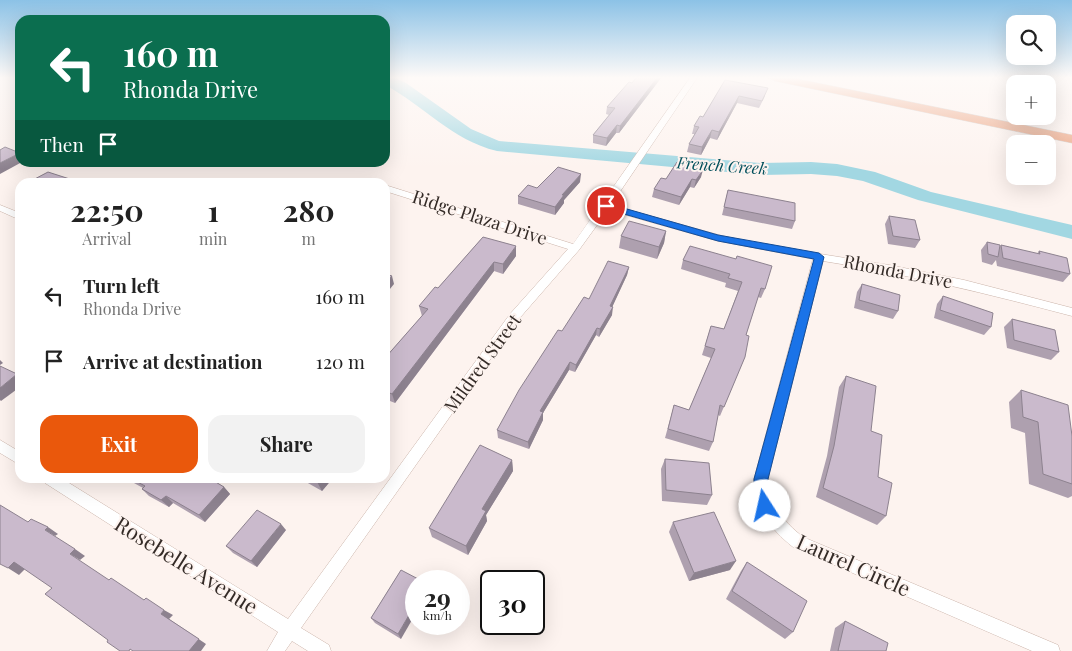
<!DOCTYPE html>
<meta charset="utf-8">
<style>
body{margin:0;font-family:"Playfair Display",serif;background:#f2f2f2;color:#222;height:100vh;display:flex;flex-direction:column;font-size:19px;white-space:nowrap}
*{box-sizing:border-box;margin:0}
p{font-size:16px;color:#767676}
.icon{flex:none;width:28px;height:28px;fill:none;stroke:currentColor;stroke-width:2;stroke-linecap:round;stroke-linejoin:round}
.map{position:relative;flex:1;overflow:hidden}
.details{position:absolute;left:15px;top:178px;width:375px;height:305px;display:flex;flex-direction:column;background:#fff;border-radius:15px;box-shadow:0 5px 20px #0002}
.details>*{flex:none}
.guide{position:absolute;left:15px;top:15px;width:375px;height:152px;border-radius:15px;box-shadow:0 5px 20px #0002;background:#0b6e4f;color:#fff;overflow:hidden}
.controls{position:absolute;left:1006px;top:15px;display:grid;gap:10px}
.controls a{display:grid;place-items:center;width:50px;height:50px;border-radius:10px;background:#fff;box-shadow:0 5px 20px #0002;font-size:25px}
.speed{position:absolute;left:405px;top:570px;display:flex;gap:10px;font-size:25px;font-weight:700;text-align:center}
.speed>*{display:grid;place-content:center;width:65px;height:65px;border-radius:50%;background:#fff;box-shadow:0 5px 20px #0002;line-height:1}
.speed small{font-size:12px;font-weight:400}
.speed .limit{border:2px solid #111;border-radius:8px;background:#fff;color:#111}
.pin{position:absolute;display:grid;place-items:center;width:42px;height:42px;color:#fff;margin:-21px;border:2px solid #fff;border-radius:50%;box-shadow:0 1px 5px #0007}
.me{position:absolute;width:55px;margin:-28px;rotate:350deg;stroke-linejoin:round;filter:drop-shadow(0 0 4px #0008)}
.turn{display:flex;align-items:center;gap:18px;height:105px;padding:0 25px;font-size:22px}
.turn .icon{width:65px;height:65px;stroke-width:2.5}
.turn b{display:block;font-size:35px;line-height:42px}
.then{display:flex;align-items:center;height:48px;padding:0 25px;background:#0003;gap:10px;font-size:19px}
.eta{display:flex;justify-content:space-evenly;align-items:center;height:85px;text-align:center}
.eta b{font-size:30px;font-weight:700;line-height:35px}
.cta{display:flex;gap:10px;margin-top:auto;padding:10px 25px}
.cta a{flex:1;height:58px;border-radius:15px;background:#ea580c;color:#fff;font-size:20px;font-weight:700;line-height:58px;text-align:center}
.cta a+a{background:#f2f2f2;color:#222}
ul{padding:0;list-style:none}
li{display:flex;align-items:center;gap:15px;height:65px;padding:0 25px}
li div{flex:1}
li b{display:block;font-size:19px}
li em{font-style:normal}
.map>svg:first-child{display:block}
</style>
<div class="map">
<svg width="1072" height="651" viewBox="0 0 1072 651">
<rect width="100%" height="100%" fill="#fdf3ef"/>
<g fill="none" stroke-linecap="round" stroke-linejoin="round">
<path fill="#a2d7e2" fill-rule="evenodd" d="M385 78H395L406 83 471 129 499 141 760 163 811 162 837 164 875 172 931 192 1072 225V239L918 200 863 181 837 176 811 174 760 175 497 151C451 140 425 106 385 85Z"/>
<defs>
<g id="street">
<path d="M690 78H697L611 205 719 235 764 245 889 265 964 280 1072 308V316C989 294 907 274 823 261L768 479C770 506 783 521 803 537L1058 645 1060 651H1032L793 547C770 529 756 509 754 479L813 259 718 241 608 210 579 250 518 320 301 628 329 645 331 651H308L292 641 285 651H267L278 632 45 483 43 478H61L288 619 510 314 568 249 385 191V185L573 244Z"/>
<polygon points="0,205 20,213 20,220 0,211"/>
<polygon points="0,440 20,452 20,465 0,453"/>
</g>
<polygon id="primary" points="769,78 793,78 1072,135 1072,143 775,81"/>
</defs>
<use href="#street" stroke="#cbb4aa" stroke-width="1"/>
<use href="#primary" stroke="#d2d0cf" stroke-width="1"/>
<use href="#street" fill="#fff" fill-rule="evenodd"/>
<use href="#primary" fill="#eca685" fill-rule="evenodd"/>
</g>
<g fill="#aea0af">
<polygon points="636,78 661,78 619,133 616,133 606,146 593,143 593,135 609,115 606,114 607,107 632,83"/>
<polygon points="725,80 765,96 759,108 737,103 717,140 710,138 701,155 687,152 689,144 695,134 692,134 694,126 703,117"/>
<polygon points="701,177 694,188 690,187 679,205 652,197 654,189 666,179"/>
<polygon points="580,182 564,200 564,203 555,215 518,204 518,196 537,188"/>
<polygon points="728,190 795,221 792,229 722,215"/>
<polygon points="889,216 920,240 915,248 888,244 885,224"/>
<polygon points="666,231 664,243 657,259 619,248 621,236"/>
<polygon points="483,237 516,256 503,274 494,271 395,403 385,399 385,358 422,316 419,306 438,288"/>
<polygon points="987,242 999,248 1001,245 1037,254 1039,251 1070,274 1063,282 997,266 996,260 992,265 982,262 981,250"/>
<polygon points="690,246 765,289 761,298 758,297 746,335 745,357 720,416 718,415 713,442 709,451 665,438 674,405 689,410 711,358 702,355 711,326 724,329 738,291 725,287 726,283 681,269 683,260"/>
<polygon points="629,267 627,275 612,307 612,315 599,337 596,335 575,372 569,370 543,413 543,420 529,449 498,438 497,430 562,331 589,299"/>
<polygon points="862,284 898,311 893,319 854,308 857,292"/>
<polygon points="943,296 991,327 984,335 934,318 937,304"/>
<polygon points="1012,319 1059,352 1051,360 1007,348 1004,327"/>
<polygon points="846,376 871,431 878,477 886,516 877,525 816,497 827,456 839,387"/>
<polygon points="1021,390 1072,436 1072,496 1068,498 1029,484 1025,433 1011,428 1009,402"/>
<polygon points="665,459 712,495 707,505 662,501 661,469"/>
<polygon points="512,460 513,471 486,515 487,521 468,555 432,537 429,528"/>
<polygon points="125,478 209,478 224,487 230,494 205,522 173,503 169,507 149,496 142,489 143,488"/>
<polygon points="299,478 333,478 322,491"/>
<polygon points="673,522 730,570 689,581 669,532"/>
<polygon points="286,530 257,567 233,553 226,546"/>
<polygon points="747,562 793,632 785,639 726,599 741,571"/>
<polygon points="401,570 401,639 375,623 371,618"/>
<polygon points="845,621 886,651 830,651 835,628"/>
</g>
<g fill="#8d828f">
<polygon points="657,78 661,78 619,133 620,126"/>
<polygon points="739,96 737,103 717,140 719,132"/>
<polygon points="617,125 616,133 606,146 607,138"/>
<polygon points="712,130 710,138 701,155 702,147"/>
<polygon points="20,153 20,162 22,162 0,174 0,163"/>
<polygon points="703,170 701,177 694,188 696,180"/>
<polygon points="581,174 580,182 564,200 564,203 555,215 555,207 562,195"/>
<polygon points="692,179 690,187 679,205 681,197"/>
<polygon points="666,231 664,243 657,259 659,247"/>
<polygon points="516,246 516,256 503,274 503,264"/>
<polygon points="494,262 494,271 395,403 392,394"/>
<polygon points="629,267 627,275 609,314 610,306"/>
<polygon points="392,276 394,284 385,295 385,284"/>
<polygon points="613,307 612,315 599,337 600,329"/>
<polygon points="597,328 596,335 575,372 576,365"/>
<polygon points="0,360 3,363 0,365"/>
<polygon points="570,362 569,370 543,413 543,420 529,449 528,442 540,411"/>
<polygon points="17,374 20,377 20,387 1,401 0,400 0,388"/>
<polygon points="512,460 513,471 486,515 487,521 468,555 466,546 482,509"/>
<polygon points="319,478 333,478 322,491 316,480"/>
<polygon points="224,487 230,494 205,522 199,515"/>
<polygon points="166,496 173,503 169,507 161,500"/>
<polygon points="281,524 286,530 257,567 251,561"/>
<polygon points="48,527 58,534 55,536 45,530"/>
<polygon points="75,549 85,556 80,560 70,554"/>
<polygon points="736,561 730,570 689,581 694,573"/>
<polygon points="14,562 26,568 19,575 8,568"/>
<polygon points="416,603 416,613 401,639 398,634"/>
<polygon points="164,610 173,615 169,619 206,644 201,651 189,651 161,614"/>
</g>
<g fill="#cabacc" stroke="#8d828f">
<polygon points="636,78 657,78 620,126 617,125 607,138 593,135 615,108 607,107 629,82 632,83"/>
<polygon points="725,80 768,88 762,101 739,96 719,132 712,130 702,147 689,144 699,127 694,126 700,116 703,117"/>
<polygon points="5,147 20,153 0,163 0,150"/>
<polygon points="677,162 703,170 696,180 692,179 681,197 654,189 661,178 666,179"/>
<polygon points="558,167 581,174 562,195 564,195 555,207 518,196 528,185 537,188"/>
<polygon points="48,172 79,182 29,182"/>
<polygon points="728,190 795,203 795,221 724,207"/>
<polygon points="889,216 915,220 920,240 893,236"/>
<polygon points="629,221 666,231 659,247 621,236"/>
<polygon points="483,237 516,246 503,264 494,262 392,394 385,391 385,358 428,309 419,306 435,287 438,288"/>
<polygon points="987,242 1000,245 998,257 988,254"/>
<polygon points="1001,245 1040,254 1039,251 1067,258 1070,274 1003,258"/>
<polygon points="690,246 736,259 737,256 772,266 765,289 761,288 746,335 749,336 745,357 724,407 720,405 713,442 668,429 674,405 689,410 715,349 705,346 711,326 724,329 742,282 728,278 730,274 683,260"/>
<polygon points="608,261 629,267 610,306 613,307 600,329 597,328 576,365 570,362 540,411 543,412 528,442 497,430 519,390 558,330 562,331 584,297 589,299"/>
<polygon points="385,274 392,276 385,284"/>
<polygon points="862,284 900,295 898,311 859,300"/>
<polygon points="943,296 993,313 991,327 940,310"/>
<polygon points="1012,319 1055,330 1059,352 1014,340"/>
<polygon points="0,366 17,374 0,388"/>
<polygon points="846,376 876,386 871,431 882,435 878,477 892,483 886,516 823,488 834,446"/>
<polygon points="1021,390 1068,405 1072,436 1072,484 1043,474 1038,422 1023,417"/>
<polygon points="480,445 512,460 482,509 486,511 466,546 429,528"/>
<polygon points="665,459 709,463 712,495 666,490"/>
<polygon points="130,478 209,478 224,487 199,515 166,496 161,500 142,489 145,486"/>
<polygon points="311,478 319,478 316,480"/>
<polygon points="0,505 28,522 31,519 48,527 45,530 75,549 70,554 109,580 111,578 144,600 146,598 164,610 161,614 199,639 189,651 133,651 130,649 129,651 120,651 107,642 108,640 45,594 52,588 14,562 8,568 0,564"/>
<polygon points="257,510 281,524 251,561 226,546"/>
<polygon points="714,512 736,561 694,573 673,522"/>
<polygon points="747,562 807,601 793,632 732,591"/>
<polygon points="401,570 422,581 416,581 416,603 398,634 371,618"/>
<polygon points="845,621 888,643 886,651 838,651"/>
</g>
<linearGradient id="sky" x2="0" y2="1"><stop stop-color="#8cc2e6"/><stop offset="0.46" stop-color="#fefaf8"/><stop offset="1" stop-color="#fefaf8" stop-opacity="0"/></linearGradient>
<rect width="1072" height="169" fill="url(#sky)"/>
<polygon fill="#1a73e8" stroke="#114b97" points="606,203 718,235 819,253 824,257 768,479 768,492 773,506 770,511 765,513 760,511 754,492 754,479 814,259 718,241 603,208 602,206"/>
<g text-anchor="middle" dominant-baseline="central" stroke-width="4" stroke-linejoin="round" paint-order="stroke">
<g font-size="16" font-style="italic" fill="#004f5b" stroke="#fdf3ef">
<text transform="translate(722 165) rotate(4)">French Creek</text>
</g>
<g font-size="18" fill="#342b27" stroke="#fdf3ef">
<text transform="translate(480 217) rotate(18)">Ridge Plaza Drive</text>
<text transform="translate(898 271) rotate(11)">Rhonda Drive</text>
<text transform="translate(482 363) rotate(-54)">Mildred Street</text>
</g>
<g font-size="21" fill="#342b27" stroke="#fdf3ef">
<text transform="translate(187 564) rotate(32)">Rosebelle Avenue</text>
<text transform="translate(854 564) rotate(24)">Laurel Circle</text>
</g>
</g>
</svg>
<div class="controls">
<a><svg class="icon" aria-label="search" viewBox="0 0 24 24"><circle cx="10" cy="10" r="6"/><path d="M15 15l6 6"/></svg></a>
<a>+</a>
<a>−</a>
</div>
<div class="speed"><div>29<small>km/h</small></div><div class="limit">30</div></div>
<div class="pin" style="left:606px;top:206px;background:#d93025"><svg class="icon" aria-label="arrive" viewBox="0 0 24 24"><path d="M6 21V4h12l-3 4 3 4H6"/></svg></div>
<svg class="me" style="left:765px;top:506px" viewBox="-20 -20 40 40"><circle r="19" fill="#fff"/><path d="M0-13L10 11 0 6-10 11z" fill="#1a73e8"/></svg>
<div class="guide">
<div class="turn"><svg class="icon" aria-label="left" viewBox="0 0 24 24"><path d="M17 20v-9H6M10 6l-5 5 5 5"/></svg><div><b>160 m</b>Rhonda Drive</div></div>
<div class="then">Then<svg class="icon" aria-label="arrive" viewBox="0 0 24 24"><path d="M6 21V4h12l-3 4 3 4H6"/></svg></div>
</div>
<section class="details">
<div class="eta">
<div><b>22:50</b><p>Arrival</p></div>
<div><b>1</b><p>min</p></div>
<div><b>280</b><p>m</p></div>
</div>
<ul>
<li><svg class="icon" aria-label="left" viewBox="0 0 24 24"><path d="M17 20v-9H6M10 6l-5 5 5 5"/></svg><div><b>Turn left</b><p>Rhonda Drive</p></div><em>160 m</em></li>
<li><svg class="icon" aria-label="arrive" viewBox="0 0 24 24"><path d="M6 21V4h12l-3 4 3 4H6"/></svg><div><b>Arrive at destination</b></div><em>120 m</em></li>
</ul>
<div class="cta"><a>Exit</a><a>Share</a></div>
</section>
</div>
